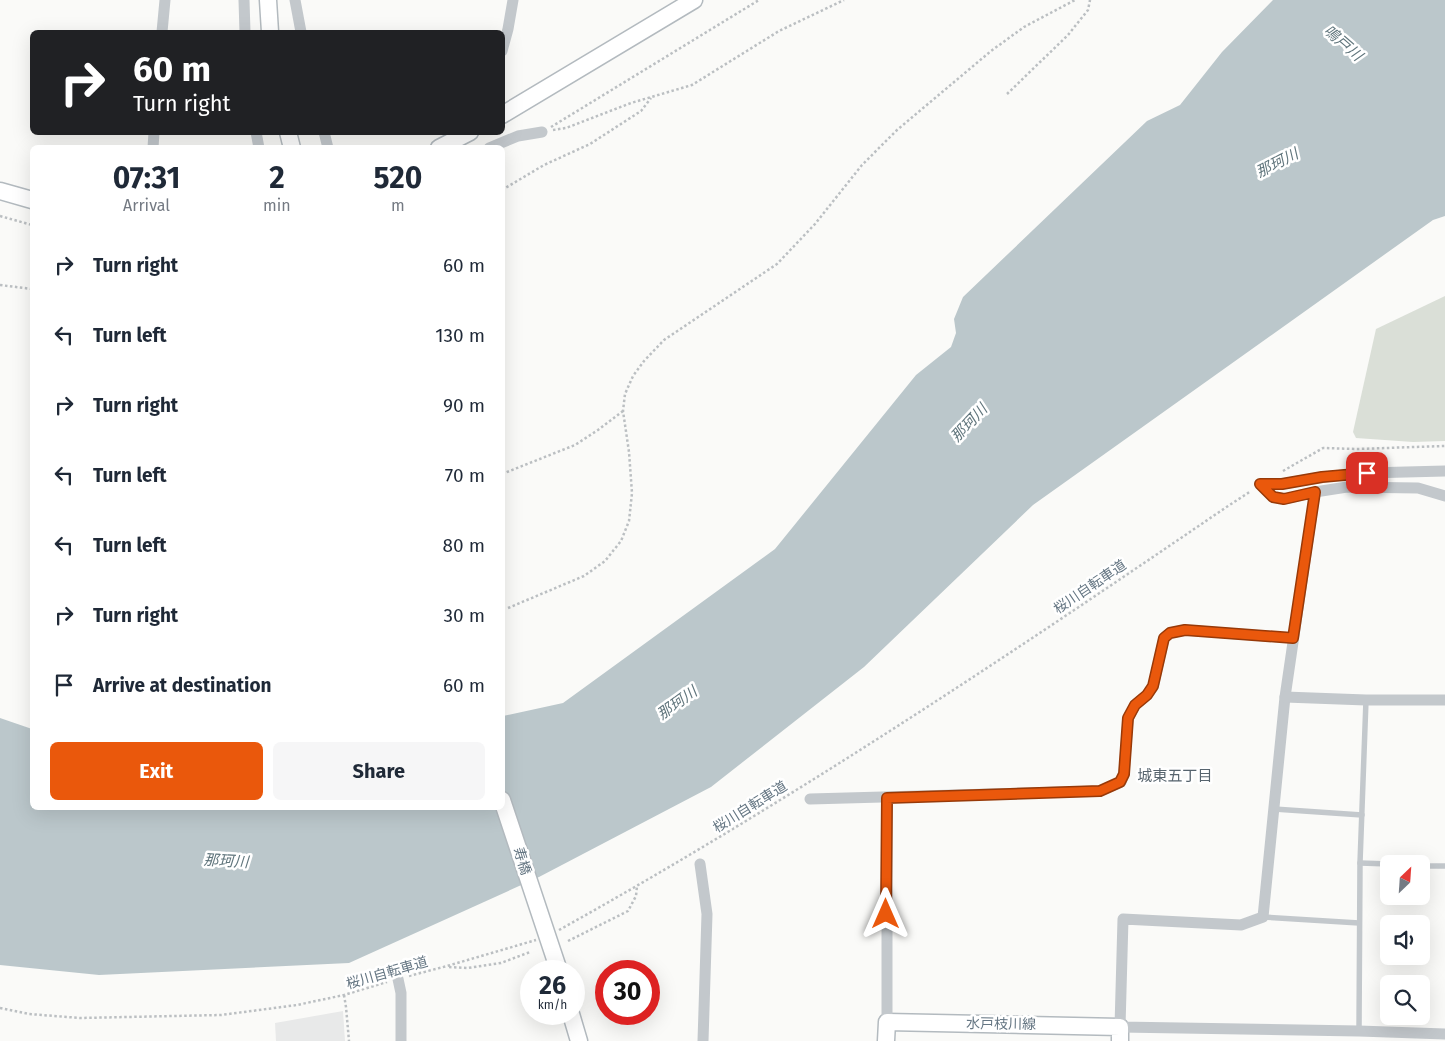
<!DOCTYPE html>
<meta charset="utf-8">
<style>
body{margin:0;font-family:"Fira Sans","Noto Sans JP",sans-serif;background:#f6f6f7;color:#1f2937;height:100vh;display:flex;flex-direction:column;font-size:19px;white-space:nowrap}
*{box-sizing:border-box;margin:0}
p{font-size:16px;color:#747a83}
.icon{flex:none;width:28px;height:28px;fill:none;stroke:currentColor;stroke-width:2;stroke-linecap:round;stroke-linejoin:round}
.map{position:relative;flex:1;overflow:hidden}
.panel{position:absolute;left:30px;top:145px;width:475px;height:665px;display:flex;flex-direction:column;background:#fff;border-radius:8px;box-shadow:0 5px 20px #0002}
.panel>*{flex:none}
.guide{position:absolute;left:30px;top:30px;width:475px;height:105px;border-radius:8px;box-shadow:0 5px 20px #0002;background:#202124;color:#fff;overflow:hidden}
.needle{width:32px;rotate:25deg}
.tools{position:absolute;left:1380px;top:855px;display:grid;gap:10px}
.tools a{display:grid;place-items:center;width:50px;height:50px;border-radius:8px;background:#fff;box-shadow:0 5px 20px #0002;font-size:25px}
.speed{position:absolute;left:520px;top:960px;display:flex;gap:10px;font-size:25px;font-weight:700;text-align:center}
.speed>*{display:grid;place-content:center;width:65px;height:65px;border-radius:50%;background:#fff;box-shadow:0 5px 20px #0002;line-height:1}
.speed small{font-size:12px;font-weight:400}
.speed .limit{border:8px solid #d22;background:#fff;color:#111}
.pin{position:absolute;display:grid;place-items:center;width:42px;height:42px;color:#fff;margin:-21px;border-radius:10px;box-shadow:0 2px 8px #0006}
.me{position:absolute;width:55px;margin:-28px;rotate:0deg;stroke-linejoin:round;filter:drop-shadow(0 0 4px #0008)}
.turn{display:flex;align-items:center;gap:18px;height:105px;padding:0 20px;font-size:22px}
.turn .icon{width:65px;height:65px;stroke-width:2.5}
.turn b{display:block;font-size:35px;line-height:42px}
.eta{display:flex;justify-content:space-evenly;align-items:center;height:85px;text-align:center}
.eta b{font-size:30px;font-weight:700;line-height:35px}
.primary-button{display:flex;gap:10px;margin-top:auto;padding:10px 20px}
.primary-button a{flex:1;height:58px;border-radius:8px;background:#ea580c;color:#fff;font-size:20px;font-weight:700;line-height:58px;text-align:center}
.primary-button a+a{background:#f6f6f7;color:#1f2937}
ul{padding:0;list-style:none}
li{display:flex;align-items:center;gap:15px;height:70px;padding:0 20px}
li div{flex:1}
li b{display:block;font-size:19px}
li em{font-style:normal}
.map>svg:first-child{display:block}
</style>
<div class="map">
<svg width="1445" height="1041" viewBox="0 0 1445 1041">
<rect width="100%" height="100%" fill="#fafaf8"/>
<polygon fill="#e8e9e9" points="343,1011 345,1041 276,1041 275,1023"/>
<polygon fill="#dadfd7" points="1445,296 1445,441 1413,442 1356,438 1353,432 1376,329"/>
<polygon fill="#bbc7cb" points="1273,0 1445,0 1445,216 1433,220 1033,505 864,667 711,787 539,877 349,963 99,975 0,965 0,718 32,729 32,808 502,808 503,716 563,703 775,549 916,375 951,347 956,333 954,319 963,297 1147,121 1180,105 1222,52"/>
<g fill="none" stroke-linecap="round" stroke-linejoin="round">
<defs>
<g id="secondary">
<polyline points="268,0 270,32"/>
<polyline points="502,115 694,0"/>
<polyline points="288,132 292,148"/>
<polyline points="439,148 470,132"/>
<polyline points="0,191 32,200"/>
<polyline points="502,800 559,971"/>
<polyline points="571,1014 579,1041"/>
<polyline points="886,1041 887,1022 1120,1027 1120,1041"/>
</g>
</defs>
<use href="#secondary" stroke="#b3babf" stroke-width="19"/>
<g stroke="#bbbfc2" stroke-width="2.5" stroke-dasharray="2.5 2.5" stroke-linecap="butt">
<polyline points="1007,94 1068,35 1088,10 1090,0"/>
<polyline points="551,127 759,0"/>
<polyline points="553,130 566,128 631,103 692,85 779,31 844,0"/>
<polyline points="502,190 544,165 590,144 641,111 651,98"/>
<polyline points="0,216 32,225"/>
<polyline points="0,285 32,289"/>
<polyline points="1283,471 1323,448 1356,449 1445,446"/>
<polyline points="502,474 575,445 598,430 623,411"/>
<polyline points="508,608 584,576 605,561 621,541 629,521 632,493 629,452 623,411 625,394 633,376 644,361 664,340 777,264 815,224 862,165 897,130 991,51 1024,27 1075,0"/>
<path d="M559 930C789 802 1008 656 1225 508L1251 491"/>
<polyline points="568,941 628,911 636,896 637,886"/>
<polyline points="449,967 468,968 501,963 530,952"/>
<polyline points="409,976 447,966 536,940"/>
<polyline points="344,995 346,1007 349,1041"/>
<polyline points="0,1008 29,1014 80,1018 221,1015 297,1005 344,995 387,982"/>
</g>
<g stroke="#c3c8cc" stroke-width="5.5">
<polyline points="1274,809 1362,815"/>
<polyline points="1360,863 1389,864"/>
<polyline points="1421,866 1445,866"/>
<polyline points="1263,917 1359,923"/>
<polyline points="1359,1031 1360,863 1366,700"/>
</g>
<g stroke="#c3c8cc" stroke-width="11">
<polyline points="244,0 245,32"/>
<polyline points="295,0 301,32"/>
<polyline points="162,32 165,0"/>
<polyline points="502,51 508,29 513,0"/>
<polyline points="256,132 259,148"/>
<polyline points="324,132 328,148"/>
<polyline points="153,148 154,132"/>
<polyline points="489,148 518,136 542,132"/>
<polyline points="1260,484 1273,497 1285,499 1315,492 1285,697 1263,917 1241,925 1123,919 1120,1027 1359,1031 1445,1034"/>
<polyline points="1260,484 1282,484 1322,477 1367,473 1445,471"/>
<polyline points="1315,492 1347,487 1418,488 1445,496"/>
<polyline points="1285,697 1366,700 1445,700"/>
<polyline points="887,798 887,1022"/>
<polyline points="810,799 1100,791 1121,782 1124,774 1128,719 1135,705 1147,695 1153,687 1164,638 1170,633 1185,630 1293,638"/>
<polyline points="700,864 707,914 703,1041"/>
<polyline points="398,979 401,993 401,1041"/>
</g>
<use href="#secondary" stroke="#fff" stroke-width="16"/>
</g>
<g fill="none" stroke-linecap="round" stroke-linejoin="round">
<defs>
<polyline id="route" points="886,914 887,798 1100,791 1120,782 1124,774 1128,718 1135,705 1147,695 1153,686 1164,638 1170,633 1185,630 1293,638 1315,492 1284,499 1273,497 1260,484 1282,484 1322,477 1367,473"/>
</defs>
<use href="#route" stroke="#983908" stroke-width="12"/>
<use href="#route" stroke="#ea580c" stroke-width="9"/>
</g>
<g text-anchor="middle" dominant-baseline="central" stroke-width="5" stroke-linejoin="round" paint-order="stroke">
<g font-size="14" fill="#657683" stroke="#fff">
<text transform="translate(1090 587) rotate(-34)">桜川自転車道</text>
<text transform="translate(750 807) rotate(-32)">桜川自転車道</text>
<text transform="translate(522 861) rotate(72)">寿橋</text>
<text transform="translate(387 973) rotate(-16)">桜川自転車道</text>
<text transform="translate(1001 1024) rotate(1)">水戸枝川線</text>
</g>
<g font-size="15" font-style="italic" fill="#60757c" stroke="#fff">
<text transform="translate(1343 43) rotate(41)">鳴戸川</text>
<text transform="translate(1277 163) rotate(-27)">那珂川</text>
<text transform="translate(969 423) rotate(-47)">那珂川</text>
<text transform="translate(677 703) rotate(-36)">那珂川</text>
<text transform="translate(226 861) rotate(3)">那珂川</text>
</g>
<g font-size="15" fill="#57646e" stroke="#fff">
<text x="1175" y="776">城東五丁目</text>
</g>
</g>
</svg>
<div class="tools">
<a><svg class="needle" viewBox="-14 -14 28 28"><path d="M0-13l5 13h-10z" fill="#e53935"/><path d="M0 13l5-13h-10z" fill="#747a83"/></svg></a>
<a><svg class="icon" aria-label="sound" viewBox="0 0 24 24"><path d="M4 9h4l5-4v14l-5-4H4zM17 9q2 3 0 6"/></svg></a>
<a><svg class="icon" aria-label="search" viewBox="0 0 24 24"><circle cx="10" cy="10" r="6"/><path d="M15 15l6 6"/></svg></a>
</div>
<div class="speed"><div>26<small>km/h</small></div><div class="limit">30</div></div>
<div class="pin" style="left:1367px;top:473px;background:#d93025"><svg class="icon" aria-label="arrive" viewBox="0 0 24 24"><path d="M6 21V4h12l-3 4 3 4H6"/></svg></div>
<svg class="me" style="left:886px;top:914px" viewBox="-20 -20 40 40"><path d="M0-17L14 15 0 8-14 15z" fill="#ea580c" stroke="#fff" stroke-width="4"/></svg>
<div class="guide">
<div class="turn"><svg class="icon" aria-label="right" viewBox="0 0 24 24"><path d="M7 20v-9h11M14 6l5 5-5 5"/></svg><div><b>60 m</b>Turn right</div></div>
</div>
<section class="panel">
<div class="eta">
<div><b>07:31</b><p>Arrival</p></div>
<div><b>2</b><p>min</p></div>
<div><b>520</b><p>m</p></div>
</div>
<ul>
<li><svg class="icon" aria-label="right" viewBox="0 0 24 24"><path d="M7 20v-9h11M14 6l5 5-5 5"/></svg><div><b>Turn right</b></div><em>60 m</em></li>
<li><svg class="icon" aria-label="left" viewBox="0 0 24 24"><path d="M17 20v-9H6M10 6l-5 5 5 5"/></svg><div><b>Turn left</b></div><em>130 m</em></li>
<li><svg class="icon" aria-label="right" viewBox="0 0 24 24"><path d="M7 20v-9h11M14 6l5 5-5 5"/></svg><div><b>Turn right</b></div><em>90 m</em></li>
<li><svg class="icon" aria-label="left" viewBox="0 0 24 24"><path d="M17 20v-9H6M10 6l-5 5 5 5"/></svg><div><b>Turn left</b></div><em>70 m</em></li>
<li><svg class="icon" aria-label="left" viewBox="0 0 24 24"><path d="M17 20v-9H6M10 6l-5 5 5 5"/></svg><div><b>Turn left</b></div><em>80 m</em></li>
<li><svg class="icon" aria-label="right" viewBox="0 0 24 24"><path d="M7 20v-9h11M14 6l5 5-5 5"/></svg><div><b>Turn right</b></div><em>30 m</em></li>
<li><svg class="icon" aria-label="arrive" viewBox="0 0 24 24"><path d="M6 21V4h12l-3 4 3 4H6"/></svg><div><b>Arrive at destination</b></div><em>60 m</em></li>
</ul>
<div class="primary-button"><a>Exit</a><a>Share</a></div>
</section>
</div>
